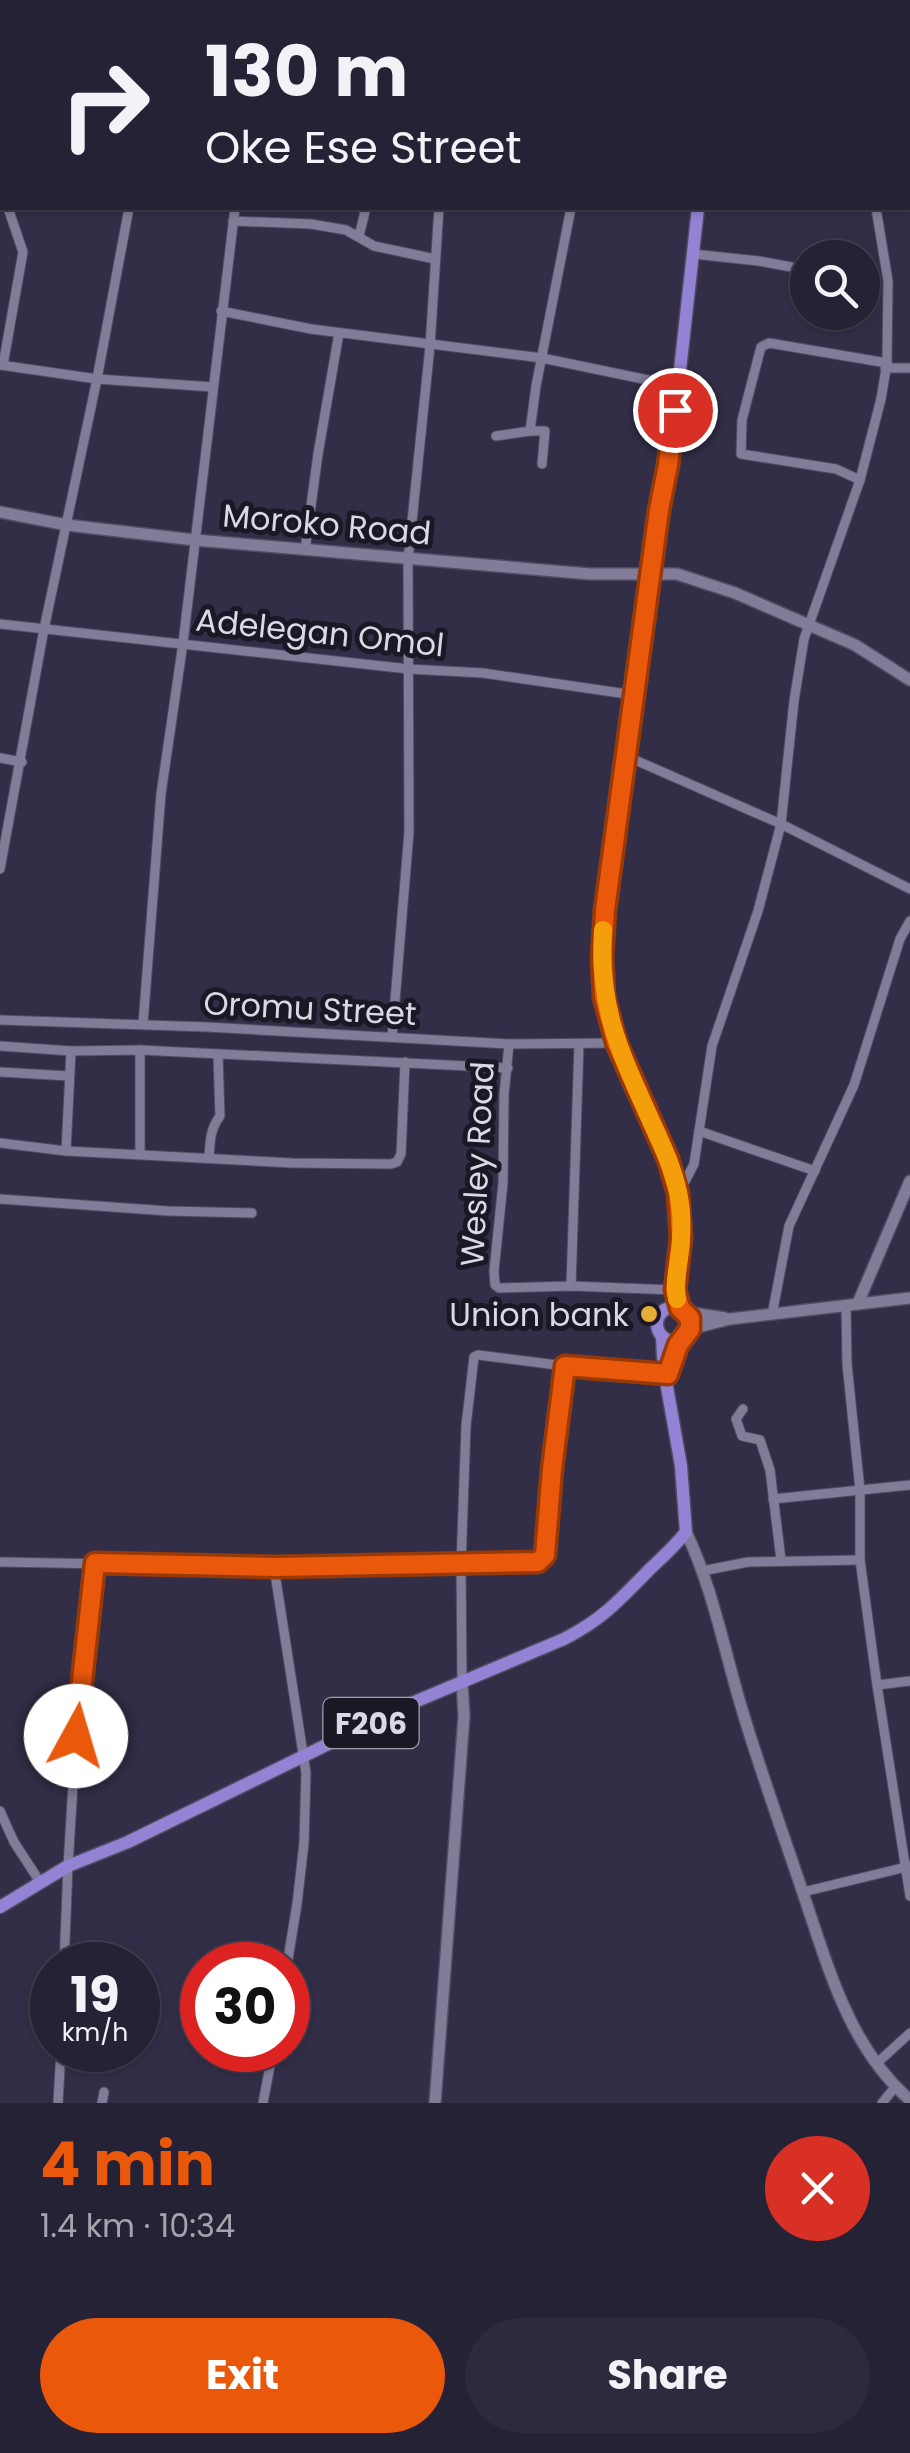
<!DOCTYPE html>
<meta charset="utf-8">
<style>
body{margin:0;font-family:Poppins,sans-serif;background:#2e2a3d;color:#f1f3f6;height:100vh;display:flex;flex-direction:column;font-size:38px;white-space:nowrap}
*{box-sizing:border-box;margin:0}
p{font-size:32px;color:#a4a4ad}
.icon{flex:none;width:55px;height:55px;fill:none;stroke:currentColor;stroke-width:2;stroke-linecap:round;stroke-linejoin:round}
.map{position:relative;height:2103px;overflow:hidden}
.drawer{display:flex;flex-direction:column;background:#262235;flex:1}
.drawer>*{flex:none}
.banner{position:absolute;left:0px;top:0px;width:910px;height:210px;box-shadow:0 2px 8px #0004,0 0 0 2px #423f50;background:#262235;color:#f1f3f6;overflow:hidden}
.tools{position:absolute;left:790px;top:240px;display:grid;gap:20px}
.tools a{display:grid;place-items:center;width:90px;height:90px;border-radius:50%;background:#262235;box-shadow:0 2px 8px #0004,0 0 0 2px #423f50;font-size:50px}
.speed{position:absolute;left:30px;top:1942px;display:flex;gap:20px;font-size:50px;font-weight:700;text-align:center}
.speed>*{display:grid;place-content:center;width:130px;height:130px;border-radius:50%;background:#262235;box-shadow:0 2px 8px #0004,0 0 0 2px #423f50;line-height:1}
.speed small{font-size:25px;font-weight:400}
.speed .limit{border:15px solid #d22;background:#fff;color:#111}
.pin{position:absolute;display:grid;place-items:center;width:85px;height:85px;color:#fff;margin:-42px;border:5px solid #fff;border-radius:50%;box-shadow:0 2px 10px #0007}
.me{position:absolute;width:110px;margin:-55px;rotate:6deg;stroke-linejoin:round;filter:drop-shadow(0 0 8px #0008)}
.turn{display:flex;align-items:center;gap:35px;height:210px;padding:0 40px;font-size:45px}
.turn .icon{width:130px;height:130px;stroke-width:2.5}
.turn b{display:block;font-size:70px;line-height:85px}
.round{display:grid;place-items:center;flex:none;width:105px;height:105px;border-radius:52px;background:#2e2a3d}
.summary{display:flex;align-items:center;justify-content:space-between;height:170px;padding:0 40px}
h1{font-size:60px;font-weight:700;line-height:75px;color:#ea580c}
.primary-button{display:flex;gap:20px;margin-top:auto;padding:20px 40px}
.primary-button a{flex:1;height:115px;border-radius:60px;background:#ea580c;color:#fff;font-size:40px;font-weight:700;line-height:115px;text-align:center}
.primary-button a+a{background:#2e2a3d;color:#f1f3f6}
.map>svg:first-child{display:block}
</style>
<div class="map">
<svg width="910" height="2103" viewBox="0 0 910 2103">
<rect width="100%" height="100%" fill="#322e47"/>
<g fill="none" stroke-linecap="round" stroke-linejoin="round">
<defs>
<g id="street">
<polyline points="73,0 75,2"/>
<polyline points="893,0 897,2"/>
<polyline points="358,1 358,2"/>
<polyline points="171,2 172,0"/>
<polyline points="447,2 447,0"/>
<polyline points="627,2 628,0"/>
<polyline points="869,2 870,0"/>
<polyline points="908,7 910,8"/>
<polyline points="0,75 2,77"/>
<polyline points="908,77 910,71"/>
<polyline points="908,173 910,173"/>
<polyline points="233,221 311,224 346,230 374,246 435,259"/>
<polyline points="359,236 365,212 362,208"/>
<polyline points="693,254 759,261 808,270"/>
<polyline points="221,311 311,329 542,358 677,386"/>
<polyline points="0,365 97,379 213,387"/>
<polyline points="3,365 23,252 8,208"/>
<polyline points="885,368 910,368"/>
<polyline points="530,431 545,431 542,464"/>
<polyline points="496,436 530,431 536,386 571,208"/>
<polyline points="860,480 836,469 741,454 742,420 761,347 769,343 887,363"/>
<polyline points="305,550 318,454 339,333"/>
<polyline points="0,624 409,669 483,673 634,695"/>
<polyline points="626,756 781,824 910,889"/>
<polyline points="0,758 22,762"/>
<polyline points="0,869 44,629 97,379 129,208"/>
<polyline points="0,1020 207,1027 509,1044 616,1043"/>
<polyline points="143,1024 161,794 183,643 235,208"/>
<polyline points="392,1037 409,832 408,560 430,346 439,208"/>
<polyline points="509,1044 504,1095 503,1183 494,1271 495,1285 499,1288 571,1286 675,1290"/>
<polyline points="0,1046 71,1051 140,1050 508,1068"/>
<polyline points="0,1072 69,1076"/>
<polyline points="699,1131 815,1171"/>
<polyline points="0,1143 66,1151 292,1163 391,1164 397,1162 401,1154 405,1062"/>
<polyline points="66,1151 71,1051"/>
<polyline points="140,1154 140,1050"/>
<path d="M209 1158C210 1142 210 1129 220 1116L218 1055"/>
<polyline points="679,1193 694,1164 712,1046 758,911 781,824 794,701 804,639 860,480 881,399 887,363 888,281 876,208"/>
<polyline points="0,1199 168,1211 252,1213"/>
<polyline points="571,1286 579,1044"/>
<polyline points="846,1305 847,1364 860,1490 860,1560 877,1685 910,1896"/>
<polyline points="772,1315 789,1226 854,1085 900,939 910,921"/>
<polyline points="743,1409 736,1419 742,1436 760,1440 770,1470 781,1560"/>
<polyline points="773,1499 910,1485"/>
<polyline points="0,1562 274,1567 538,1562 545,1555 552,1469 565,1366"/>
<polyline points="274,1567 306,1773 304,1843 297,1904 287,1965"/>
<polyline points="702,1571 748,1562 860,1560"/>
<polyline points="462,1681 461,1565 466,1426 474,1357 478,1355 565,1366 667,1375"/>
<polyline points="877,1685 910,1681"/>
<polyline points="0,1811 14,1842 40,1882"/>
<polyline points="803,1892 910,1866"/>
<polyline points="64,1965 68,1866 76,1736 95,1563"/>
<polyline points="876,2064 910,2033"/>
<polyline points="58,2103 61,2050"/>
<polyline points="102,2103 104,2092"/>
<polyline points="263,2103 273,2050"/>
<polyline points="882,2103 895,2087"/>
</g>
<g id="secondary">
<polyline points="0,512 67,525 195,540 590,574 677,574 735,593 855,645 910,680"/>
<polyline points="858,1303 910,1181"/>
<polyline points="686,1312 725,1318"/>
<polyline points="690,1329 730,1319 910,1298"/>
<path d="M686 1532C712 1586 724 1649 741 1706 761 1774 786 1841 808 1908 831 1977 853 2051 910 2100"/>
<polyline points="435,2103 464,1716 462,1681"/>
</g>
<g id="primary">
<polyline points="725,2 725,0"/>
<circle cx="674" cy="1324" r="17"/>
<polyline points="680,1308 675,1290 681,1238 679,1193 668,1159 616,1043 610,1021 602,977 605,909 659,510 673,433 698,208"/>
<path d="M0 1907 68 1866 128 1842 412 1703 564 1639C605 1618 620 1599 652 1567 664 1556 675 1546 686 1532L681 1466 667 1387V1369L663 1357 662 1336"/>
</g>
</defs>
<use href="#street" stroke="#504c61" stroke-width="11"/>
<use href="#secondary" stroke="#504c61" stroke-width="14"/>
<use href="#primary" stroke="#504c61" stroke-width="15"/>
<use href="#street" stroke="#817d99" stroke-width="9"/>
<use href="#secondary" stroke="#817d99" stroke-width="11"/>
<use href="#primary" stroke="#9483d4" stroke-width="12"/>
</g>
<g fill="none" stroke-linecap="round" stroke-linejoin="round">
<defs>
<polyline id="route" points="76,1736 95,1563 274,1567 538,1562 545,1555 552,1469 565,1366 668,1374 678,1345 690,1329 690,1318 680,1308 675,1290 681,1238 678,1193 668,1159 616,1042 604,997 602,958 605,910 659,510 668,465 675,410"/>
</defs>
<use href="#route" stroke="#983908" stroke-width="25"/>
<use href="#route" stroke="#ea580c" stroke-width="18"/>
<path stroke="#f59e0b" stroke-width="18" d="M603 930C598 1008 620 1052 651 1121 661 1143 673 1168 678 1192 681 1206 682 1224 681 1238 681 1258 673 1279 677 1299"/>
</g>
<circle fill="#e6ad36" stroke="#1a1824" stroke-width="4" cx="649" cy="1314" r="10"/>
<g text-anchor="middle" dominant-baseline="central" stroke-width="10" stroke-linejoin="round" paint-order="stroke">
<rect fill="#1a1824" stroke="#a09ead" stroke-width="2.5" x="323.5" y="1698" width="95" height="50" rx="8"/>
<g font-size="30" font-weight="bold" fill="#dad8e8">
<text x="371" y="1723">F206</text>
</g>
<g font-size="32" fill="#dad8e8" stroke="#1a1824">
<text transform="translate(327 524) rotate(5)">Moroko Road</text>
<text transform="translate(320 632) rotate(6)">Adelegan Omol</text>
<text transform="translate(310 1008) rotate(3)">Oromu Street</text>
<text transform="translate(477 1164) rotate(-87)">Wesley Road</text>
</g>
<g font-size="32" fill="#dad8e8" stroke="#1a1824" text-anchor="end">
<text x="629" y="1314">Union bank</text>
</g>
</g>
</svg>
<div class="tools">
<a><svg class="icon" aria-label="search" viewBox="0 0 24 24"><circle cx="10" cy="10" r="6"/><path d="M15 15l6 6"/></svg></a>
</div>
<div class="speed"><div>19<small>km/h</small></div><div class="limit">30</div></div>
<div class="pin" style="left:675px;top:410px;background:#d93025"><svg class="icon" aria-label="arrive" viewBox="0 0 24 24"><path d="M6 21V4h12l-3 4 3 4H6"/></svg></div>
<svg class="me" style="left:76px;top:1736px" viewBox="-20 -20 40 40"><circle r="19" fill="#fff"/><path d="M0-13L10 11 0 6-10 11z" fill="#ea580c"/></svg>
<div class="banner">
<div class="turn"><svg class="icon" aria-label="right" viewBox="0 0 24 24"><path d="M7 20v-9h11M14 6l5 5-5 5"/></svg><div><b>130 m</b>Oke Ese Street</div></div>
</div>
</div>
<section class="drawer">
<div class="summary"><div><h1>4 min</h1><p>1.4 km · 10:34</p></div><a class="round" style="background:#d93025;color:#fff"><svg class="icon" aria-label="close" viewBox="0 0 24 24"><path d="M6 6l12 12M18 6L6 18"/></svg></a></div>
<div class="primary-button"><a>Exit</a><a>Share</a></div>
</section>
